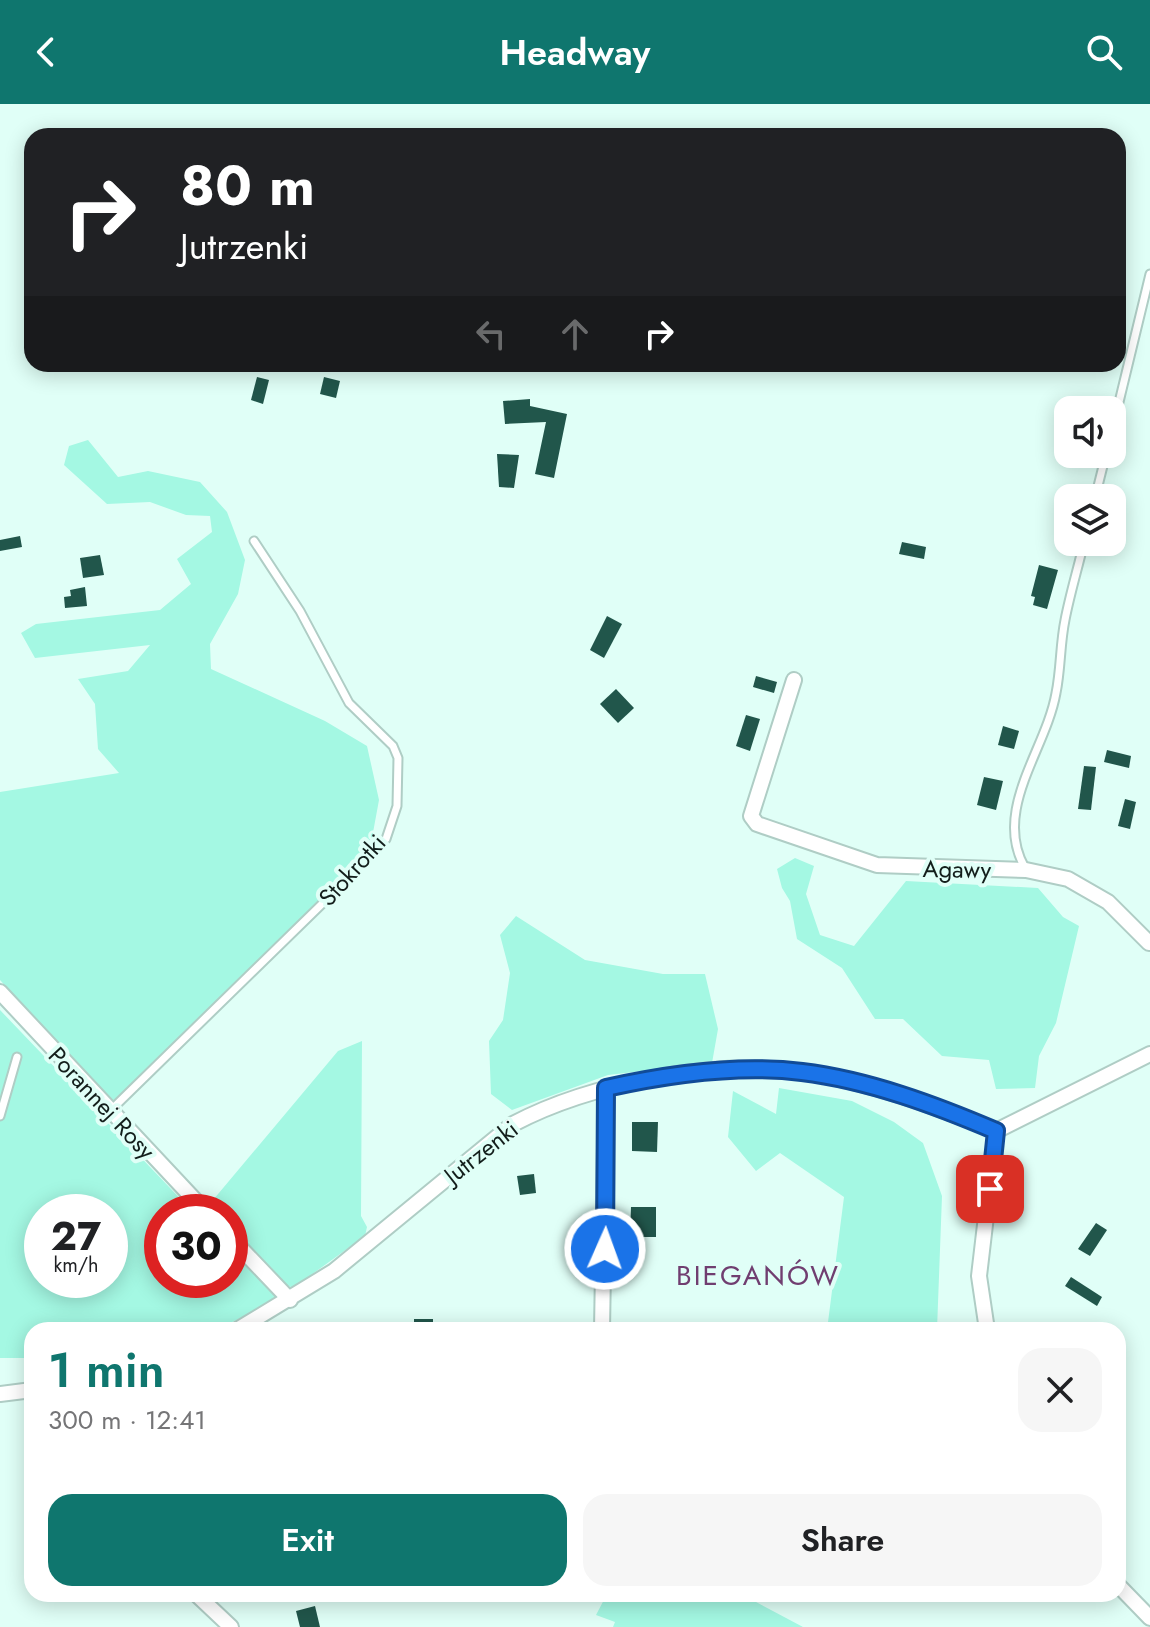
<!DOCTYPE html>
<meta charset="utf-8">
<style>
body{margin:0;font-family:Jost,sans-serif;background:#f6f6f6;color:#202124;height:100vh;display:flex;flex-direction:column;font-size:30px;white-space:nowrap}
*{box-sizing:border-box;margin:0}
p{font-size:26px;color:#757577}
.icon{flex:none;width:44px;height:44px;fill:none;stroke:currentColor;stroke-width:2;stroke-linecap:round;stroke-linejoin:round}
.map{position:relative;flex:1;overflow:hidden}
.sheet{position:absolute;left:24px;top:1218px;width:1102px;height:280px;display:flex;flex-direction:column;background:#fff;border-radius:24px;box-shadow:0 4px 20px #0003}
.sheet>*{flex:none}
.guide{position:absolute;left:24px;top:24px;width:1102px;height:244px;border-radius:24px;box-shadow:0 4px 20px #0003;background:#202124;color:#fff;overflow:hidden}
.controls{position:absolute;left:1054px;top:292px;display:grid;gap:16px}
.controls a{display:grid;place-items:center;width:72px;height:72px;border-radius:16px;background:#fff;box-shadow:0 4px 20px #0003;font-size:40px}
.speed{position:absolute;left:24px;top:1090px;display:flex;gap:16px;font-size:40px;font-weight:700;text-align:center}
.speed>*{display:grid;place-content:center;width:104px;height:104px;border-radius:50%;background:#fff;box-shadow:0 4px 20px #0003;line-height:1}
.speed small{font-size:20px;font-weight:400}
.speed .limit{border:12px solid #d22;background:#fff;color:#111}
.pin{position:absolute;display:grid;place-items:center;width:68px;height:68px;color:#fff;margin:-34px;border-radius:16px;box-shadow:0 4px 12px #0006}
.me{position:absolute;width:88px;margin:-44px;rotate:2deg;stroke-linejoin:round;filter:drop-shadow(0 0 6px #0008)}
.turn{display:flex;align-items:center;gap:28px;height:168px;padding:0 24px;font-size:36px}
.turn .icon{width:104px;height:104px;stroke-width:2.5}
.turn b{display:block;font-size:56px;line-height:68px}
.lanes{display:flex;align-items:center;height:76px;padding:0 24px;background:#0003;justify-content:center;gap:40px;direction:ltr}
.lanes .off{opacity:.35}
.round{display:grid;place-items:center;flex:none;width:84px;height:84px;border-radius:24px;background:#f6f6f6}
.overview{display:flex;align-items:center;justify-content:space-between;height:136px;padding:0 24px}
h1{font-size:48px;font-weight:600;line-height:60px;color:#0f766e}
.cta{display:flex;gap:16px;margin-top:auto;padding:16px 24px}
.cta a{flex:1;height:92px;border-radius:24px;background:#0f766e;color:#fff;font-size:32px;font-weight:600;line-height:92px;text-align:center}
.cta a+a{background:#f6f6f6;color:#202124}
header{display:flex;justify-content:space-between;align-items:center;height:104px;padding:0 24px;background:#0f766e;color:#fff;font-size:36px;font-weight:600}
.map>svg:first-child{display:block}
</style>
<header><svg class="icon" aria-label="back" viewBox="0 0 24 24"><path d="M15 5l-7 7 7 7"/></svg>Headway<svg class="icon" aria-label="search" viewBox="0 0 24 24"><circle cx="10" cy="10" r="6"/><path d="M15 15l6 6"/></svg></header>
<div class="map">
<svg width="1150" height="1523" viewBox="0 0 1150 1523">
<rect width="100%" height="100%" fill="#e0fff7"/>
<g fill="#a4f8e3" fill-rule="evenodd">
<polygon points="88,336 118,373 148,367 200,378 227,408 245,456 238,490 210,540 211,565 325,617 367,642 379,696 372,734 330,786 116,996 109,996 0,876 0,688 119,669 98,645 95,600 78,575 128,567 150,541 35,554 21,529 36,520 160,506 191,480 177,455 212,428 210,412 186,411 150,398 107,400 64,361 69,342"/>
<polygon points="795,754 814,762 806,790 820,831 854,842 906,777 1038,784 1063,813 1079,822 1056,919 1039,952 1035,984 996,985 989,956 942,952 903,915 875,915 842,864 797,835 790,797 782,784 777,765"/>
<polygon points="516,812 585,856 663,870 705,870 718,925 712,959 608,971 512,1006 491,990 489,937 503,916 510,869 500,831"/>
<path d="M0 906 193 1108H162V1176H230V1146L276 1192 271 1199 216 1226H32V1254H0ZM42 1108H110V1176H42Z"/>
<polygon points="362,937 361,1112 367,1123 365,1132 293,1184 284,1180 230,1125 230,1108 214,1108 208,1102 338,947"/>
<polygon points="779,984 852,997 894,1018 923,1039 942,1092 937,1226 827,1226 844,1093 780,1049 756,1067 728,1033 733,987 776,1010"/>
<polygon points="607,1490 741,1490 803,1523 613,1523 615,1518 596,1511"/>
</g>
<g fill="#21564b">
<polygon points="257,273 269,276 263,300 251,296"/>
<polygon points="324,273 340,277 336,294 320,290"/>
<polygon points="530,295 530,302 567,310 554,374 535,370 546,318 505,320 503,297"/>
<polygon points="497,350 519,351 514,384 499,383"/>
<polygon points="20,432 22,443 0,447 0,436"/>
<polygon points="902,438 926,443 924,455 899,450"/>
<polygon points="100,451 104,471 83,474 80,454"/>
<polygon points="1039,461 1058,466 1047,505 1033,501 1035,493 1031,492"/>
<polygon points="85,483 87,502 65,504 64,493 71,492 70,486"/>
<polygon points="607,512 622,520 604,554 590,546"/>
<polygon points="756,572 777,578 774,589 753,583"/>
<polygon points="616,585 634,604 618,619 600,600"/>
<polygon points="746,611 760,615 750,647 736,642"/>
<polygon points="1003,622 1019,627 1014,645 998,641"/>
<polygon points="1107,646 1131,652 1129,664 1104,658"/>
<polygon points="1084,662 1096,663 1091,706 1078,705"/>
<polygon points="984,673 1003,677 996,706 977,701"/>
<polygon points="1125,695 1136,698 1130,725 1118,722"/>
<polygon points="632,1018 658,1018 657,1048 632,1047"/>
<polygon points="534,1070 536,1089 520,1091 517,1072"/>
<polygon points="631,1103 656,1103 656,1133 630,1133"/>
<polygon points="1096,1119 1107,1126 1090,1152 1078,1145"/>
<polygon points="1071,1173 1102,1193 1097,1202 1065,1182"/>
<rect x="414" y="1215" width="19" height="11"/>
<polygon points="315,1502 320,1523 300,1523 296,1507"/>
</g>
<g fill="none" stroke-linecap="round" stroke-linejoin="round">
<defs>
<g id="lane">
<polyline points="1112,327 1150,170"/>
<polyline points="1095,394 1106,350"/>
<path d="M1025 764C992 706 1046 646 1056 589 1061 565 1060 540 1065 516 1070 490 1078 464 1084 438"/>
<polyline points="110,1007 368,755 386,735 397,702 398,654 393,642 349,599 300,507 254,437"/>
<polyline points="0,1012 17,953"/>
</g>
<g id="street">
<polyline points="794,576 751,712 757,720 877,761 1026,766 1068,775 1108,798 1149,839"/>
<polyline points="0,888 206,1108"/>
<polyline points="996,1027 1150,950"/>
<polyline points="230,1133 290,1196"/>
<path d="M237 1226 334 1167 513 1020C591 979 716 955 804 968 870 978 935 1002 996 1027"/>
<polyline points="602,1226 606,984"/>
<polyline points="987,1226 979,1172 996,1027"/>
<polyline points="0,1290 32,1286"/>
<polyline points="1118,1481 1150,1514"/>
<polyline points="196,1490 231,1523"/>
</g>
</defs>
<use href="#lane" stroke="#afcdc5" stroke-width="11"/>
<use href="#street" stroke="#afcdc5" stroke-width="18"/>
<use href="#lane" stroke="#fff" stroke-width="7"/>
<use href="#street" stroke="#fff" stroke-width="14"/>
</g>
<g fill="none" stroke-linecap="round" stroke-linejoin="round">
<defs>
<path id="route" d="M605 1145 606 984C669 970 738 960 802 968 868 976 935 1001 996 1027L990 1085"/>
</defs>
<use href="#route" stroke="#114b97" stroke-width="20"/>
<use href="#route" stroke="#1a73e8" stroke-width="14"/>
</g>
<g text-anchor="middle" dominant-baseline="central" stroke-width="8" stroke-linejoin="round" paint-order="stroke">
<g font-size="24" fill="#131e1b" stroke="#e0fff7">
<text transform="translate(957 765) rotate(1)">Agawy</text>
<text transform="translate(352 766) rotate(-48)">Stokrotki</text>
<text transform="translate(102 999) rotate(47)">Porannej Rosy</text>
<text transform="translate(481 1048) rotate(-38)">Jutrzenki</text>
</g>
<g font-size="28" letter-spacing="2" fill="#703e70" stroke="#e0fff7">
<text x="758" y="1171">BIEGANÓW</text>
</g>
</g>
</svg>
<div class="controls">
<a><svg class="icon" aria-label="sound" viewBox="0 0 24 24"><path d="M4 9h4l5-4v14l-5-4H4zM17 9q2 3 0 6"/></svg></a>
<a><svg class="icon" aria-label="layers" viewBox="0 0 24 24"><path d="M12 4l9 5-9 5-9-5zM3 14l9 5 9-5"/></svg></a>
</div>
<div class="speed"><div>27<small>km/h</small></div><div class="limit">30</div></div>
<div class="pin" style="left:990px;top:1085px;background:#d93025"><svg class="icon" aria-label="arrive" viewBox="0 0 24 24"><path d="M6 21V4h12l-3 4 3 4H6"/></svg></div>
<svg class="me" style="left:605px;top:1145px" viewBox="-20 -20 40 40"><circle r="17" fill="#1a73e8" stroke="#fff" stroke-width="3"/><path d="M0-11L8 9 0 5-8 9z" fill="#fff"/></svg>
<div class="guide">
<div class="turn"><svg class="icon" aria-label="right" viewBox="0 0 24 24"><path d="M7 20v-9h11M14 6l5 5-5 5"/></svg><div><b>80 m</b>Jutrzenki</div></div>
<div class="lanes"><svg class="icon off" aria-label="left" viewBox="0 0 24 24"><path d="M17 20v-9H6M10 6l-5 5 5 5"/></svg><svg class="icon off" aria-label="ahead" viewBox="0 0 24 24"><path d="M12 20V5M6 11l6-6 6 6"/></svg><svg class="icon" aria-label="right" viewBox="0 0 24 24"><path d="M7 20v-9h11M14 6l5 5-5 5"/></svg></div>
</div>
<section class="sheet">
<div class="overview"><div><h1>1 min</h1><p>300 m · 12:41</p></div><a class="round"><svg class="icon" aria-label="close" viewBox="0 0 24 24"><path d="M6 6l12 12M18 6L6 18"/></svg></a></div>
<div class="cta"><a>Exit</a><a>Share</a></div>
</section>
</div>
